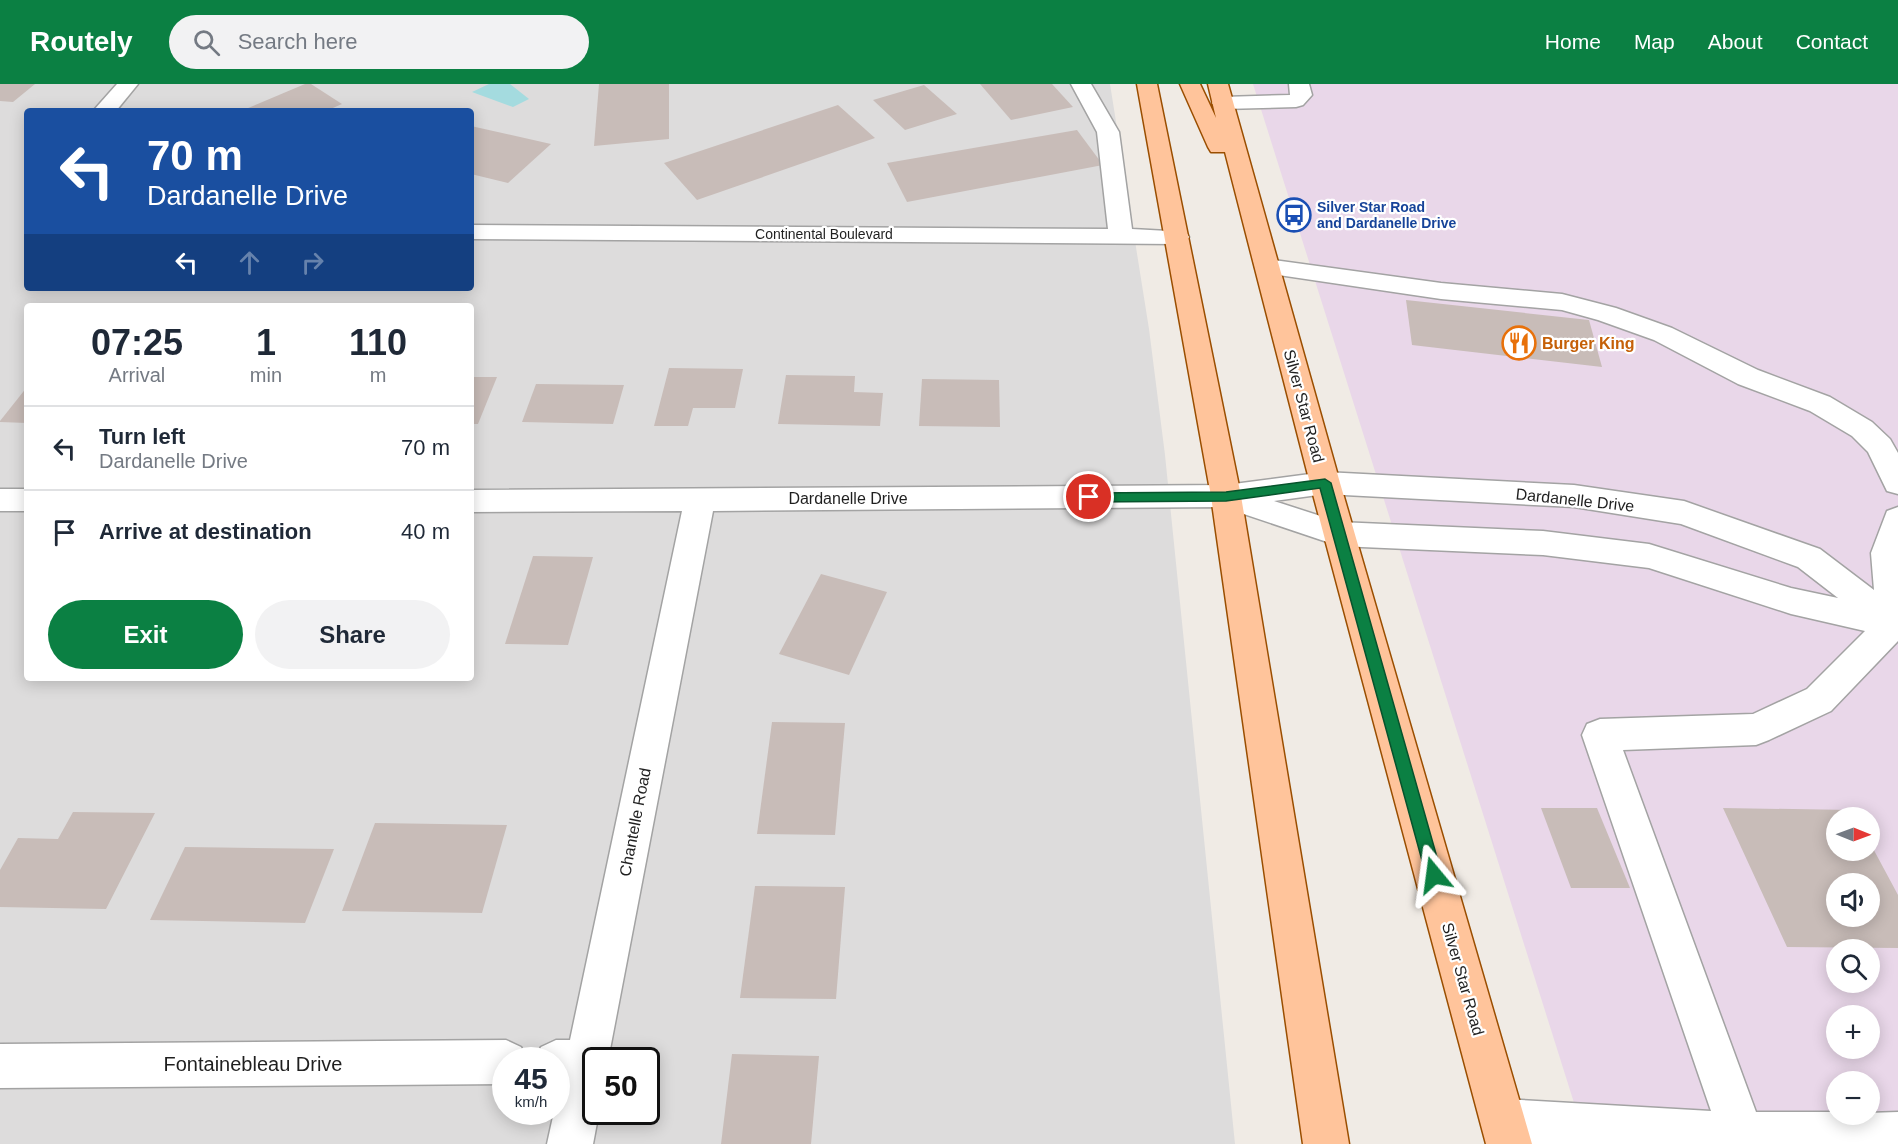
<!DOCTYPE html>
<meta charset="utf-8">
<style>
body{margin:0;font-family:Arial,sans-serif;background:#f2f2f3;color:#1f2937;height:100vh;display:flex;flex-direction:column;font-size:22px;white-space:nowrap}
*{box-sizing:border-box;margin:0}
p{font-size:20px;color:#747a83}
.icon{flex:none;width:33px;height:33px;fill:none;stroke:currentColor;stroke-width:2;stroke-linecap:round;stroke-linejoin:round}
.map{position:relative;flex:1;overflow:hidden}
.details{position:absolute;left:24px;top:219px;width:450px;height:378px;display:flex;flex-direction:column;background:#fff;border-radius:6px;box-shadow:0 3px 15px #0003}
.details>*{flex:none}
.guide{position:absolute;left:24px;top:24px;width:450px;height:183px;border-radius:6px;box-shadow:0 3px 15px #0003;background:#1a4fa0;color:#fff;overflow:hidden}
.needle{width:39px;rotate:91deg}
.fabs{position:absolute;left:1826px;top:723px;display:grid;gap:12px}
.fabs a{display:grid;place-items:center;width:54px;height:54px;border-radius:50%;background:#fff;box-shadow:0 3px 15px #0003;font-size:30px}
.speed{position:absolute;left:492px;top:963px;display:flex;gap:12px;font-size:30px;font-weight:700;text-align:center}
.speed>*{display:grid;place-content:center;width:78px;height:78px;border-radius:50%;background:#fff;box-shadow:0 3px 15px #0003;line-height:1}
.speed small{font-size:15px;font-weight:400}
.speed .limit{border:3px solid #111;border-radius:9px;background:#fff;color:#111}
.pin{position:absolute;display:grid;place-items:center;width:51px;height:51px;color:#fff;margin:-26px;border:3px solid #fff;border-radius:50%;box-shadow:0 2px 6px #0007}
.me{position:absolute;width:66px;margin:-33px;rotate:344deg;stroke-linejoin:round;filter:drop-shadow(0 0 4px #0008)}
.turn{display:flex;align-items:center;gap:21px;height:126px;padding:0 24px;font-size:27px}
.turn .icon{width:78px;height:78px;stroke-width:2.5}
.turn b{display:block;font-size:42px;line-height:51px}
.lanes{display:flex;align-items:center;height:57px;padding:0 24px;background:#0003;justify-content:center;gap:30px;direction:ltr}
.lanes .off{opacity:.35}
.eta{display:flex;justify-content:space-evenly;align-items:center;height:102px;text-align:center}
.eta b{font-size:36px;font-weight:800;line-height:42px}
.primary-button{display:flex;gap:12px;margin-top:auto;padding:12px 24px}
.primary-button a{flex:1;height:69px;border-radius:36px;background:#0b8043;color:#fff;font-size:24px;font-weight:800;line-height:69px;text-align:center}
.primary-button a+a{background:#f2f2f3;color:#1f2937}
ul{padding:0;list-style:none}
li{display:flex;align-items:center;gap:18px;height:84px;padding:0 24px;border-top:2px solid #e0e1e3}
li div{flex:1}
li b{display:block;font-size:22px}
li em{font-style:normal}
header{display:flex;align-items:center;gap:36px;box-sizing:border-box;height:84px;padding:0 30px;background:#0b8043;color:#fff}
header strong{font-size:28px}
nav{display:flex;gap:33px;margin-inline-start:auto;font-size:21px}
.search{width:420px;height:54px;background:#f2f2f3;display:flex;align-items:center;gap:15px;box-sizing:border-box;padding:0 21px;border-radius:33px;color:#747a83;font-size:22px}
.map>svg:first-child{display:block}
</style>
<header>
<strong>Routely</strong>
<div class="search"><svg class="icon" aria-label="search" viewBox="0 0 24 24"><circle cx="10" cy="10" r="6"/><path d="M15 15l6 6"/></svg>Search here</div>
<nav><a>Home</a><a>Map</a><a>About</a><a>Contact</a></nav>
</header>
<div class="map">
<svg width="1898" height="1060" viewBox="0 0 1898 1060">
<rect width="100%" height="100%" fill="#f0ebe5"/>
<path fill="#dddcdc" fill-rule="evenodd" d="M0 0H1110L1149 245 1165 371 1235 1060H0ZM27 27H471V204H27ZM27 222H471V594H27ZM506 976H556V1028H506ZM596 976H646V1028H596Z"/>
<path fill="#e9d7e9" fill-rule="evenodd" d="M1253 0H1898V1060H1587ZM1836 734H1869V766H1836ZM1836 800H1869V832H1836ZM1836 866H1869V898H1836ZM1836 932H1869V964H1836ZM1836 998H1869V1030H1836Z"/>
<polygon fill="#a4dbdf" points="489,0 510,0 529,15 513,23 472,8"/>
<g fill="#c8bcb8" fill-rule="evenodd">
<polygon points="0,0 35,0 13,18 0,17"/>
<polygon points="305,0 311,0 342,20 326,27 241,27"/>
<polygon points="599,0 669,0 669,55 594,62"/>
<polygon points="980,0 1052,0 1073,23 1011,36"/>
<polygon points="924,1 957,30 905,46 873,16"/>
<polygon points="838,21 875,54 697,116 664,79"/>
<polygon points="471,42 551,60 508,99 471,90"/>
<polygon points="1077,46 1103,81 907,118 887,79"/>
<polygon points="1406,216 1589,236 1602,283 1412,261"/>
<polygon points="669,284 743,285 735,324 693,324 688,342 654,342"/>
<polygon points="786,291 855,292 854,308 883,309 880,342 778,340"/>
<polygon points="471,293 497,293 478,340 471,340"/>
<polygon points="922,295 999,296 1000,343 919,342"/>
<polygon points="536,300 624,301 613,340 522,338"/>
<polygon points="27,303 27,339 0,338 0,337"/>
<polygon points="533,472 593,473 568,561 505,560"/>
<polygon points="821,490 887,508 849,591 779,570"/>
<polygon points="772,638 845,639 835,751 757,750"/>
<polygon points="1541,724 1597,724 1630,804 1571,804"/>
<path d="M1723 724 1852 726 1856 734H1836V766H1869V757L1898 811V864L1787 863ZM1836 800H1869V832H1836Z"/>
<polygon points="73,728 155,729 106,825 0,823 0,786 18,754 58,755"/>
<polygon points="375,739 507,741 482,829 342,827"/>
<polygon points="185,763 334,765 305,839 150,836"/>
<polygon points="755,802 845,803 836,915 740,914"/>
<polygon points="732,970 819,972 811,1060 721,1060"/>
</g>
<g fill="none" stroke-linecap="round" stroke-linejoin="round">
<defs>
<g id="minor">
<polygon points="117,0 138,0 116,27 93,27"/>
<polygon points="1071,0 1091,0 1119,48 1132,145 1186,148 1189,153 1186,158 1177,160 471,155 471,141 1108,145 1097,48"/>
<polygon points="1289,0 1309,0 1312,11 1303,21 1296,23 1223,25 1216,23 1212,19 1216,15 1223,13 1290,11"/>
<polygon points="1267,175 1441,199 1562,210 1616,224 1672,244 1758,286 1830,313 1872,338 1890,355 1898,369 1898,410 1887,407 1868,368 1852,352 1810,327 1738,300 1654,256 1598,236 1562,226 1441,215 1258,188 1255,183 1258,178"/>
<path d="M1325 388 1574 401 1684 417 1820 465 1874 506 1871 469 1887 427 1898 423V557L1831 627 1769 656 1756 661 1623 666 1756 1028H1836V1030L1898 1028V1060H1514L1503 1059 1487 1053 1481 1037 1487 1021 1503 1015 1711 1027 1582 651 1587 640 1600 635 1753 630 1807 605 1865 547 1791 530 1649 484 1543 471 1339 462 1223 423 713 427 608 976H596V1028H599L593 1060H547L554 1028H556L560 1000H556V976H535L541 963 556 956H570L682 427 471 428V406L1226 401ZM1325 410 1574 423 1681 440 1798 483 1838 514 1791 504 1649 460 1543 447 1339 438 1274 417Z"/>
<rect x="0" y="405" width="27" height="22"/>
<polygon points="506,956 521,963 527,976 506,976 506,1000 0,1004 0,960"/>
</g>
<g id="major">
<polygon points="1137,0 1157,0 1241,412 1349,1060 1303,1060 1211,412"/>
<polygon points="1180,0 1200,0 1216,34 1208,0 1228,0 1340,399 1532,1060 1486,1060 1310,399 1225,68 1211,68 1208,63"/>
</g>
</defs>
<use href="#minor" stroke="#a3a3a3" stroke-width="3"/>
<use href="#major" stroke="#9a4e00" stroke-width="3"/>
<use href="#minor" fill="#fff" fill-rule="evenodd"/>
<use href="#major" fill="#ffc49b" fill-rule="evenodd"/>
</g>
<polygon fill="#0b8043" stroke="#07532c" stroke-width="1.5" points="1325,395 1331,399 1442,791 1440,797 1434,799 1429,797 1426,791 1320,404 1226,417 1089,418 1083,413 1089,409 1226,408"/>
<defs>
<symbol id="bus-ring" viewBox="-11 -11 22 22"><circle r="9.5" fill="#fff" stroke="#1a4fb4" stroke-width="1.5"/><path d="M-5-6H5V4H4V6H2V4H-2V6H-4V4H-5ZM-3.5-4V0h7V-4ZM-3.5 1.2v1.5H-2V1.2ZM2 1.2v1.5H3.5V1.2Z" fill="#1a4fb4"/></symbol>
<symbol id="restaurant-ring" viewBox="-11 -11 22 22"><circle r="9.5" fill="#fff" stroke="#e8710a" stroke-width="1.5"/><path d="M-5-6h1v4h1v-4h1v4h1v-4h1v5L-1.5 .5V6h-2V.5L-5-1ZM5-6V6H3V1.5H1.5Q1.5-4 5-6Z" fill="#e8710a"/></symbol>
</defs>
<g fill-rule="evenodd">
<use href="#bus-ring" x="1275" y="112" width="38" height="38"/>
<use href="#restaurant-ring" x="1500" y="240" width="38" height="38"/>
</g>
<g text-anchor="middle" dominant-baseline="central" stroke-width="4.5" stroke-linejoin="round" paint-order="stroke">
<g font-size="14" font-weight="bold" fill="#164399" stroke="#fff" text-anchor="start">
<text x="1317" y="123">Silver Star Road<tspan x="1317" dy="16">and Dardanelle Drive</tspan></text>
</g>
<g font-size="14" fill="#1f1f1f" stroke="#fff">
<text x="824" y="150">Continental Boulevard</text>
</g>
<g font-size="16" font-weight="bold" fill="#c56008" stroke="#fff" text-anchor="start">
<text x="1542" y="259">Burger King</text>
</g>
<g font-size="16" fill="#1f1f1f" stroke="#fff">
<text transform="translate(1304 322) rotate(75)">Silver Star Road</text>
<text x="848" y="414">Dardanelle Drive</text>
<text transform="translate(1575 416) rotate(6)">Dardanelle Drive</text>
<text transform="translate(635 738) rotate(-79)">Chantelle Road</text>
<text transform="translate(1463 895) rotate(74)">Silver Star Road</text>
</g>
<g font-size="20" fill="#1f1f1f" stroke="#fff">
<text x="253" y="980">Fontainebleau Drive</text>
</g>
</g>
</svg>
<div class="fabs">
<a><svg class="needle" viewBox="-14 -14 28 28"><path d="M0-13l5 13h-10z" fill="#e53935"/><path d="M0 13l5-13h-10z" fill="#747a83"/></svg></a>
<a><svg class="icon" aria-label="sound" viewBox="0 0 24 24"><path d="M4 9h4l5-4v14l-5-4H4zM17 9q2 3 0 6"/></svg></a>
<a><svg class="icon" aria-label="search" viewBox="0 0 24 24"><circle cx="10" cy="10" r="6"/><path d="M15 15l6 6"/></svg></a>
<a>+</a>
<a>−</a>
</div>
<div class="speed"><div>45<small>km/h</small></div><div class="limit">50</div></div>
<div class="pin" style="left:1089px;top:413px;background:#d93025"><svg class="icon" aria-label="arrive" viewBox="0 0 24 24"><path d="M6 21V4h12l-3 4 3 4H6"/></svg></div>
<svg class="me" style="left:1434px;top:791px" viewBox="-20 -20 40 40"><path d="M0-17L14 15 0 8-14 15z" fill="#0b8043" stroke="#fff" stroke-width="4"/></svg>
<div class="guide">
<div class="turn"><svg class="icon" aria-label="left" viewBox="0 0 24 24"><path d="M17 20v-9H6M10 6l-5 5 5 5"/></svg><div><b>70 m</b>Dardanelle Drive</div></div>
<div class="lanes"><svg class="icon" aria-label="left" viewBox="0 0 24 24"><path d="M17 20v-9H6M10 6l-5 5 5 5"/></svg><svg class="icon off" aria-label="ahead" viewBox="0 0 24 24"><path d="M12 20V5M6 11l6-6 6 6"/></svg><svg class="icon off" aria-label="right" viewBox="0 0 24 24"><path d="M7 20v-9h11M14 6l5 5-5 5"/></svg></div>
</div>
<section class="details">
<div class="eta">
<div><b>07:25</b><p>Arrival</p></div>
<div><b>1</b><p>min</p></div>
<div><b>110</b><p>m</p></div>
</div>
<ul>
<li><svg class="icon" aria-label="left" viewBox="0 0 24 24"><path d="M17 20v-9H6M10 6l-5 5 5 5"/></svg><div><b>Turn left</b><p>Dardanelle Drive</p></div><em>70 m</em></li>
<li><svg class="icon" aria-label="arrive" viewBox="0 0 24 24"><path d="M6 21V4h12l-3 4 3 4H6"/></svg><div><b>Arrive at destination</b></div><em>40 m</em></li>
</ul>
<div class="primary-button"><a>Exit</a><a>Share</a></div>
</section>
</div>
